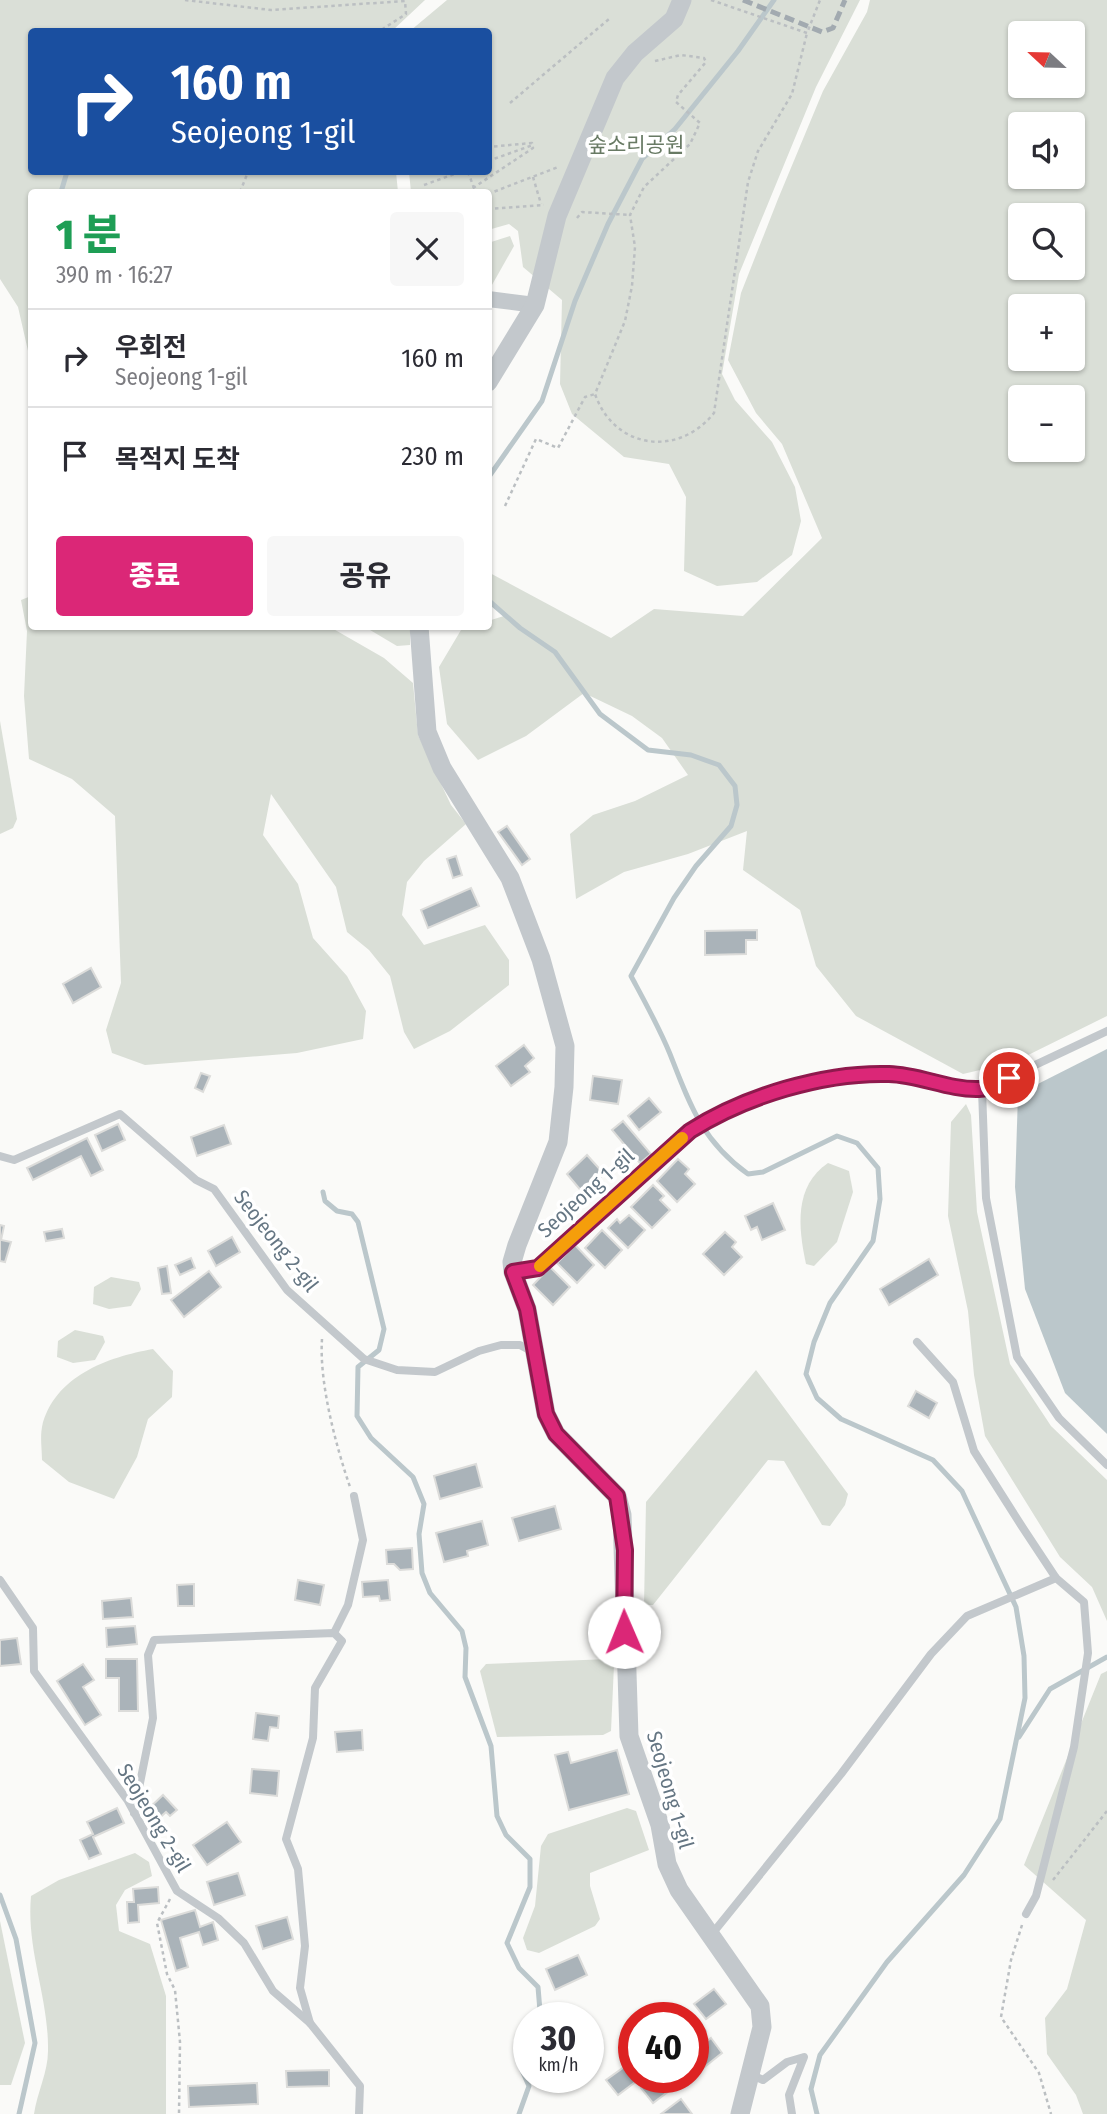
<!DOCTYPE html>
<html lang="ko">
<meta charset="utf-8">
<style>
body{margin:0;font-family:"Fira Sans Condensed","Noto Sans KR",sans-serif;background:#f7f7f7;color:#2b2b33;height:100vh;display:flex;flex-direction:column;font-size:26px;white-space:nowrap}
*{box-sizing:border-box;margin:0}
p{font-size:23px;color:#7c7c81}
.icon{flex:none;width:38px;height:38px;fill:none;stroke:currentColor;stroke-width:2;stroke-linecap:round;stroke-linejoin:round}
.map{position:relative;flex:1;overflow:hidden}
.side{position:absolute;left:28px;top:189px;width:464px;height:441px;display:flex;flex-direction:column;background:#fff;border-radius:7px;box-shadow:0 2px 5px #0004}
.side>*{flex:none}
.top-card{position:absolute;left:28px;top:28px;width:464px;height:147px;border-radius:7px;box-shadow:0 2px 5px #0004;background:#1a4fa0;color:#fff;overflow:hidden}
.needle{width:46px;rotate:292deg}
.controls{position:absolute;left:1008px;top:21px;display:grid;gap:14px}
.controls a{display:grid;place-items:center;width:77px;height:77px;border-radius:7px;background:#fff;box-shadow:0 2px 5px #0004;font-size:35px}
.speed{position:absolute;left:513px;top:2002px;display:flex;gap:14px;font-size:35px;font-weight:700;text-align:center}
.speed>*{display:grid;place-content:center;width:91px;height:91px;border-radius:50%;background:#fff;box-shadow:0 2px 5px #0004;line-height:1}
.speed small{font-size:18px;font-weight:400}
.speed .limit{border:10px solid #d22;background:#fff;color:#111}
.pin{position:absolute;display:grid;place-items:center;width:60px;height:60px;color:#fff;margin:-30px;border:4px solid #fff;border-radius:50%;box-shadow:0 2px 7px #0007}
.me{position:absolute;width:77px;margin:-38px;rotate:359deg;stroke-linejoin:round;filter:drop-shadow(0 0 5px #0008)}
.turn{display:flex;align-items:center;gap:24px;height:147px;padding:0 28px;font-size:32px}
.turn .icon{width:91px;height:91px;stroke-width:2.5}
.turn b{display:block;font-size:49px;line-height:60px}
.round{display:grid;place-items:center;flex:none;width:74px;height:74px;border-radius:7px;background:#f7f7f7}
.summary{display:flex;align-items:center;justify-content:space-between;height:119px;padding:0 28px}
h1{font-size:42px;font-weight:800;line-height:52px;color:#1e9e55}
.button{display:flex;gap:14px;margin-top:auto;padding:14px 28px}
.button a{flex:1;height:80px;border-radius:7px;background:#db2777;color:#fff;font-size:28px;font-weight:800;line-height:80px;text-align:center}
.button a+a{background:#f7f7f7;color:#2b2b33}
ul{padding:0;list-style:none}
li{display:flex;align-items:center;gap:21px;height:98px;padding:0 28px;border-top:2px solid #e1e1e2}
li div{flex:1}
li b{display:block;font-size:26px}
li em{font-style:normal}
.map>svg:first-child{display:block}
</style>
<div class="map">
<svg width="1107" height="2114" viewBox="0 0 1107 2114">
<rect width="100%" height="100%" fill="#fafaf8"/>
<g fill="#dadfd7" fill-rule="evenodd">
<polygon points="0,0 425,0 392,31 32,32 32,172 396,172 398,192 32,192 31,364 18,307 0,279"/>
<polygon points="447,0 860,0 816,87 739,274 722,374 735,400 772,442 795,487 801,521 792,555 757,582 717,586 684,571 686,497 669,464 624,457 572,414 560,384 562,300 523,267 518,231 509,224 488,230 488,192 411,192 409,172 488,172 488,32 410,31"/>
<path d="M870 0H1107V1016L1014 1062 963 1074 856 1016 816 966 800 910 743 870 747 831 688 854 624 872 576 899 570 834 593 815 635 801 688 775 662 738 632 716 584 693 526 736 478 760 447 724 439 667 461 630 488 626V621L507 615 488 604V572L611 638 654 609 743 616 822 538 782 444 756 413 728 360 741 293 778 199 823 91 867 12ZM1020 33H1073V86H1020ZM1073 124V177H1020V124ZM1073 215V268H1020V215ZM1020 306H1073V359H1020ZM1020 397H1073V450H1020Z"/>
<polygon points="510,236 514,246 488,292 488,243"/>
<polygon points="31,596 32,626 330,627 384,658 413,683 418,735 451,805 466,824 424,861 407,882 402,915 424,945 485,925 509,960 509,985 450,1031 414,1049 404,1032 390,976 369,950 347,932 336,887 271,794 263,835 298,884 313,938 347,976 366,1011 363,1039 297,1053 145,1065 112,1053 106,1030 121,983 115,816 72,779 29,759 24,696 27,631 21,600"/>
<polygon points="365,627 410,627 410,645 397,646"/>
<polygon points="0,721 17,819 13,828 0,834"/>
<polygon points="966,1104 971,1115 977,1212 1010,1364 1051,1426 1107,1480 1107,1621 1092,1587 1060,1557 985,1436 974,1375 968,1311 948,1216 951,1122"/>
<path d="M828 1163 849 1171 853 1192 837 1242 814 1266 806 1264C798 1227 794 1186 828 1163Z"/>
<polygon points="111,1277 139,1282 141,1289 131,1306 109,1309 93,1304 94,1287"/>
<polygon points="75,1330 103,1336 105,1342 95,1360 73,1363 57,1357 58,1341"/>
<path d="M153 1349 173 1371 172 1397 148 1419 137 1457 114 1499 69 1482 42 1460C42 1450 40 1437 42 1427 54 1376 108 1357 153 1349Z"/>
<polygon points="756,1370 848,1494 845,1505 830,1526 822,1525 784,1461 768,1460 653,1605 644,1605 646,1502"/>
<polygon points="609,1659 614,1665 611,1731 603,1735 497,1737 480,1671 486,1664"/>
<polygon points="1107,1671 1107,2114 1083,2114 1076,2095 1047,2054 1045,2018 1067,1989 1086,1920 1024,1865 1101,1674"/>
<polygon points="627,1808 636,1811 649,1850 590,1873 590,1886 600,1919 595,1926 539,1953 527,1950 523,1938 535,1906 541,1846 548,1834"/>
<path d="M135 1853 149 1862 152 1876 125 1890 116 1905 119 1931 150 1944 166 1996V2114H34C37 2093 48 2072 48 2051 49 1998 26 1950 31 1896L59 1880Z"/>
<polygon points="0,1921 25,2043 11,2085 0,2085"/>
</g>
<polygon fill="#bbc7cb" points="1107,1049 1107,1434 1065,1393 1025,1289 1015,1187 1018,1094"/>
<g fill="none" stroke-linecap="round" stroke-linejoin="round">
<g stroke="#bbc7cb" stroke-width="5">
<polyline points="61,192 67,172"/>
<polyline points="488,478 542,401 575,301 608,224 642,159 675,129 738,51 774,0"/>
<path d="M488 600 520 628 555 652 600 714 648 750 691 755 719 765 735 786 737 805 731 826 696 866 674 898 631 976C645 1002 659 1027 670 1054 690 1105 702 1141 748 1174L763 1172 837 1136 857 1143 878 1168 880 1199 873 1241 830 1303 814 1342 806 1374 817 1398 841 1419 933 1460 962 1491 1016 1607 1024 1656 1025 1698 1000 1819 964 1875 887 1962 820 2055 811 2089 817 2114"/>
<polyline points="323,1192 325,1201 337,1211 352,1214 358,1222 384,1329 379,1350 358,1367 357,1416 371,1438 413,1477 424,1504 419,1534 422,1573 430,1593 462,1631 466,1648 465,1677 491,1746 497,1816 506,1835 530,1859 530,1887 507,1943 519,1968 538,1987 540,2011 536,2018"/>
<polyline points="1019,1737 1050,1689 1107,1657"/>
<polyline points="0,1895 16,1939 35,2043 19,2114"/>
<polyline points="519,2114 529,2086 520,2066 528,2034"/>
</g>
</g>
<g fill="#aab3b9" stroke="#dcdcda" stroke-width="2">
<polygon points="507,826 530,859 522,865 498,832"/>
<polygon points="456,856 462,875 453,878 447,859"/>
<polygon points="471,888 479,906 428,928 421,910"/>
<polygon points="757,930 757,940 746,940 746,954 705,955 705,931"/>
<polygon points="91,968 101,987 73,1003 63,984"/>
<polygon points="524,1045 534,1058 525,1066 530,1072 511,1086 496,1066"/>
<polygon points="201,1073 210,1076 203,1092 195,1088"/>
<polygon points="593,1076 622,1080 618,1104 590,1100"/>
<polygon points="649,1098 661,1112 639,1130 628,1116"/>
<polygon points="623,1121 651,1154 640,1163 612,1130"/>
<polygon points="118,1124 125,1140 102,1151 95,1135"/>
<polygon points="224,1125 231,1144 197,1156 191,1137"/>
<polygon points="87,1138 103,1170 91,1176 81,1156 33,1180 27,1168"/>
<polygon points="587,1155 604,1174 583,1193 567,1174"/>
<polygon points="678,1159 689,1169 685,1174 695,1184 677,1202 657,1181"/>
<polygon points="653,1185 664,1196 660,1200 670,1210 652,1228 631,1207"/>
<polygon points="773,1203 785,1230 762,1240 757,1227 751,1230 745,1216"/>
<polygon points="629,1215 645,1230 628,1248 608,1228 617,1219 620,1223"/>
<polygon points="0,1225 4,1226 1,1240 11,1242 5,1262 0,1261"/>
<polygon points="62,1229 64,1238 46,1241 44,1232"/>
<polygon points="602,1230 622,1250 605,1268 585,1248"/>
<polygon points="725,1232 736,1242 732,1247 742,1257 724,1275 703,1254"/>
<polygon points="232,1237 240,1252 216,1266 208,1251"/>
<polygon points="575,1245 594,1265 577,1283 557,1263"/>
<polygon points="191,1258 195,1268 180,1275 175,1265"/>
<polygon points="929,1259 938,1275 889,1305 880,1289"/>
<polygon points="167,1266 171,1293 162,1294 158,1268"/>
<polygon points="550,1267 570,1287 553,1305 533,1285"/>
<polygon points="209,1271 221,1287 184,1317 171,1300"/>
<polygon points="916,1391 937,1403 929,1418 908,1406"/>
<polygon points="476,1464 482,1487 440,1499 434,1476"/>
<polygon points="555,1506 561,1529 519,1541 512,1518"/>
<polygon points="482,1521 488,1545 467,1551 468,1556 444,1562 436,1533"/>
<polygon points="412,1548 413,1569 400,1570 394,1564 387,1564 386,1550"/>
<polygon points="298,1580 324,1585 320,1605 295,1600"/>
<polygon points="388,1580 390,1600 380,1601 379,1596 363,1597 362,1582"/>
<polygon points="194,1584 194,1606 178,1606 177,1585"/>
<polygon points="131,1598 133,1617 103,1619 102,1601"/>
<polygon points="135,1626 137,1644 107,1647 106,1628"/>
<polygon points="17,1638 21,1664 0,1666 0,1640"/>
<polygon points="106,1659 137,1659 138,1711 119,1711 119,1678 106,1678"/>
<polygon points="83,1664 94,1680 83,1687 101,1715 85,1725 57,1681"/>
<polygon points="256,1713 279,1716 278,1728 270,1727 268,1741 253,1739"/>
<polygon points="362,1730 363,1750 337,1752 335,1732"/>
<polygon points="617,1750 629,1794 569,1810 555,1755 568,1752 571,1763"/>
<polygon points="252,1769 279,1771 277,1796 250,1793"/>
<polygon points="163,1795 177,1810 170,1816 166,1812 155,1822 145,1812"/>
<polygon points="117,1808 124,1823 93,1837 101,1854 89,1859 80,1840 93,1834 87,1822"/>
<polygon points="227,1822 241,1842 207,1865 193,1845"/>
<polygon points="238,1873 245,1895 214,1905 207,1882"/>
<polygon points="158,1887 159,1903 138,1905 139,1922 128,1923 127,1902 134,1902 133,1889"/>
<polygon points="195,1910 200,1927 213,1922 218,1940 203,1945 199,1932 180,1938 188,1967 176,1971 161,1920"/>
<polygon points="287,1917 293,1939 263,1949 256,1926"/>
<polygon points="578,1955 587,1975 555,1990 546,1969"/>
<polygon points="714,1989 726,2004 706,2019 694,2004"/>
<polygon points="694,2016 706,2031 693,2041 692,2018"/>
<polygon points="711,2038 722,2053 702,2069 693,2052"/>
<polygon points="627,2065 638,2080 618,2095 606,2080"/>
<polygon points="329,2070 329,2086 287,2087 286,2071"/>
<polygon points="655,2077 665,2077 673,2088 653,2103 641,2088"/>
<polygon points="257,2083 258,2104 189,2107 188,2086"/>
<polygon points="681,2099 692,2114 661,2114"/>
</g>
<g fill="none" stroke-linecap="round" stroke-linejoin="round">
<g stroke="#bbbfc2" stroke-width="2.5" stroke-dasharray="3.5 3.5" stroke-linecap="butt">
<polyline points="185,0 271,10 405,1 406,14 378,32"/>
<polyline points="711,0 807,33 820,0"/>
<path d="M655 61 681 55 704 58 706 62 678 95 676 102 700 123 690 144 644 187 630 215 635 247 632 286 625 321 595 394C614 449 678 458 714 413L748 182 758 151 792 94 807 33"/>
<polyline points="510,103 609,19"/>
<polyline points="488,161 533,145"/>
<polyline points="468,172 474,188"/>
<polyline points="533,177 541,204"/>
<polyline points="424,185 460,172"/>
<polyline points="240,192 248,172"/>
<polyline points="467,192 533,148 532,143 488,147"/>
<polyline points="488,194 558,167"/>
<polyline points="488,209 544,205"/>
<polyline points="577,218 582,212 630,215"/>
<polyline points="505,506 536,439 558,448 585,397 595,394"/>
<path d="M322 1339C319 1383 336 1446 350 1487"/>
<polyline points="1053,1880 1107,1811"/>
<polyline points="170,1899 157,1923 167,1974 175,1990 180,2042 179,2114"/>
<polyline points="1022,1925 1011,1960 1001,2017 1039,2073 1051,2114"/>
</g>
<g stroke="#c3c8cc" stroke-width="8">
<polyline points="982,1090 986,1198 1017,1357 1059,1418 1107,1465"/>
<polyline points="0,1156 14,1160 120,1114 196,1180 214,1189 287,1290 364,1359 397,1370 435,1372 479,1351 501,1345 520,1345 533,1352"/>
<polyline points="513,1272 538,1268 690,1131 718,1113 771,1092 867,1074 893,1074 982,1090 1107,1031"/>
<polyline points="917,1342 953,1382 974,1451 1021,1525 1056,1578 1084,1602 1088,1653 1074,1747 1036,1896 1026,1914"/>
<polyline points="0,1580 33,1628 34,1671 128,1801 177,1891 218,1918 244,1943 273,1991 310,2023 360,2086 359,2114"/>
<polyline points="334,1633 348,1605 363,1540 354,1496"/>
<polyline points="134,1813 153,1718 148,1655 154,1640 334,1633 342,1641 315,1688 313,1738 286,1839 298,1869 305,1946 300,1988 310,2023"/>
<polyline points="712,1934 841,1774 931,1654 967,1616 1056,1578"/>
<polyline points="750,2074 763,2080 787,2062 804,2057 789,2095 792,2114"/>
</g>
<polyline stroke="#c3c8cc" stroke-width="16" points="488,299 535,305"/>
<g stroke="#c3c8cc" stroke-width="19">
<polyline points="488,382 535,305 557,216 615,78 635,53 674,19 682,0"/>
<polyline points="419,626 427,732 442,768 510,878 541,959 565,1046 564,1087 558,1142 517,1245 512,1262 513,1272 527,1309 546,1414 556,1434 617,1496 622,1515 629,1736 660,1825 667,1864 679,1890 760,2006 762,2027 740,2114"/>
</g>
<polyline stroke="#a2aab0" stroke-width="5" stroke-dasharray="10 5" stroke-linecap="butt" points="743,0 822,32 833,28 845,0"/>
</g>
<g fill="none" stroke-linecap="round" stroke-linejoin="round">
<defs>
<path id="route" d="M624 1632 625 1550 617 1496 556 1434 546 1414 527 1309 513 1272 538 1268 690 1131C745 1096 824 1072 889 1074 920 1075 949 1090 979 1089 989 1089 1000 1082 1009 1078"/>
</defs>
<use href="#route" stroke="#8e194d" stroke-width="18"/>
<use href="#route" stroke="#db2777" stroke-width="12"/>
<polyline stroke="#f59e0b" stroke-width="12" points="540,1266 682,1138"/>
</g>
<g text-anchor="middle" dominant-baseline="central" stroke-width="7" stroke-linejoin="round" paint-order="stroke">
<g font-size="21" fill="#687a64" stroke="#fff">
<text x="636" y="145">숲소리공원</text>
</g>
<g font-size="21" fill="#657683" stroke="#fff">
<text transform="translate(586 1193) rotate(-42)">Seojeong 1-gil</text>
<text transform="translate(276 1241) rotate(52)">Seojeong 2-gil</text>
<text transform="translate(670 1790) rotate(74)">Seojeong 1-gil</text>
<text transform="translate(154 1818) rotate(59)">Seojeong 2-gil</text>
</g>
</g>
</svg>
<div class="controls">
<a><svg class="needle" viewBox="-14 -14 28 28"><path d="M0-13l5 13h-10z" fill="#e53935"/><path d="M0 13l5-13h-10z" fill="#7c7c81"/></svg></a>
<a><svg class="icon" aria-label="sound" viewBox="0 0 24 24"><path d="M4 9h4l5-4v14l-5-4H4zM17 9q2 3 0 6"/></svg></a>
<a><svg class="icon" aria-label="search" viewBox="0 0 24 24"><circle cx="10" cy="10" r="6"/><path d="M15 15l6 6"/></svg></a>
<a>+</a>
<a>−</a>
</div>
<div class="speed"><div>30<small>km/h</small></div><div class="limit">40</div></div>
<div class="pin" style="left:1009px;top:1078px;background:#d93025"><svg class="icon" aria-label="arrive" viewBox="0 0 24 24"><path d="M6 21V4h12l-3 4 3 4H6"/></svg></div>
<svg class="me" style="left:624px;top:1632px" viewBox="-20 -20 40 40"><circle r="19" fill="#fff"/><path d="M0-13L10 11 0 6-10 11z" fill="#db2777"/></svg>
<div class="top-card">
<div class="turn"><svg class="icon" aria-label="right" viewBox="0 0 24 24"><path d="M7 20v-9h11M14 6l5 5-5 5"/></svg><div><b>160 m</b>Seojeong 1-gil</div></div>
</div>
<section class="side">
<div class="summary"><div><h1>1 분</h1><p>390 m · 16:27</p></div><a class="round"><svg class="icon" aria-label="close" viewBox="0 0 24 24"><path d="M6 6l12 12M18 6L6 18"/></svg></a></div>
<ul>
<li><svg class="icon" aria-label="right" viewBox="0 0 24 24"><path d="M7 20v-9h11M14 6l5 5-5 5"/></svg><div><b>우회전</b><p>Seojeong 1-gil</p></div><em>160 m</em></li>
<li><svg class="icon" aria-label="arrive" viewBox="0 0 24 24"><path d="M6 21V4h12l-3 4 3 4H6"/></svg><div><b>목적지 도착</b></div><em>230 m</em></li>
</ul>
<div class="button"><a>종료</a><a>공유</a></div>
</section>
</div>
